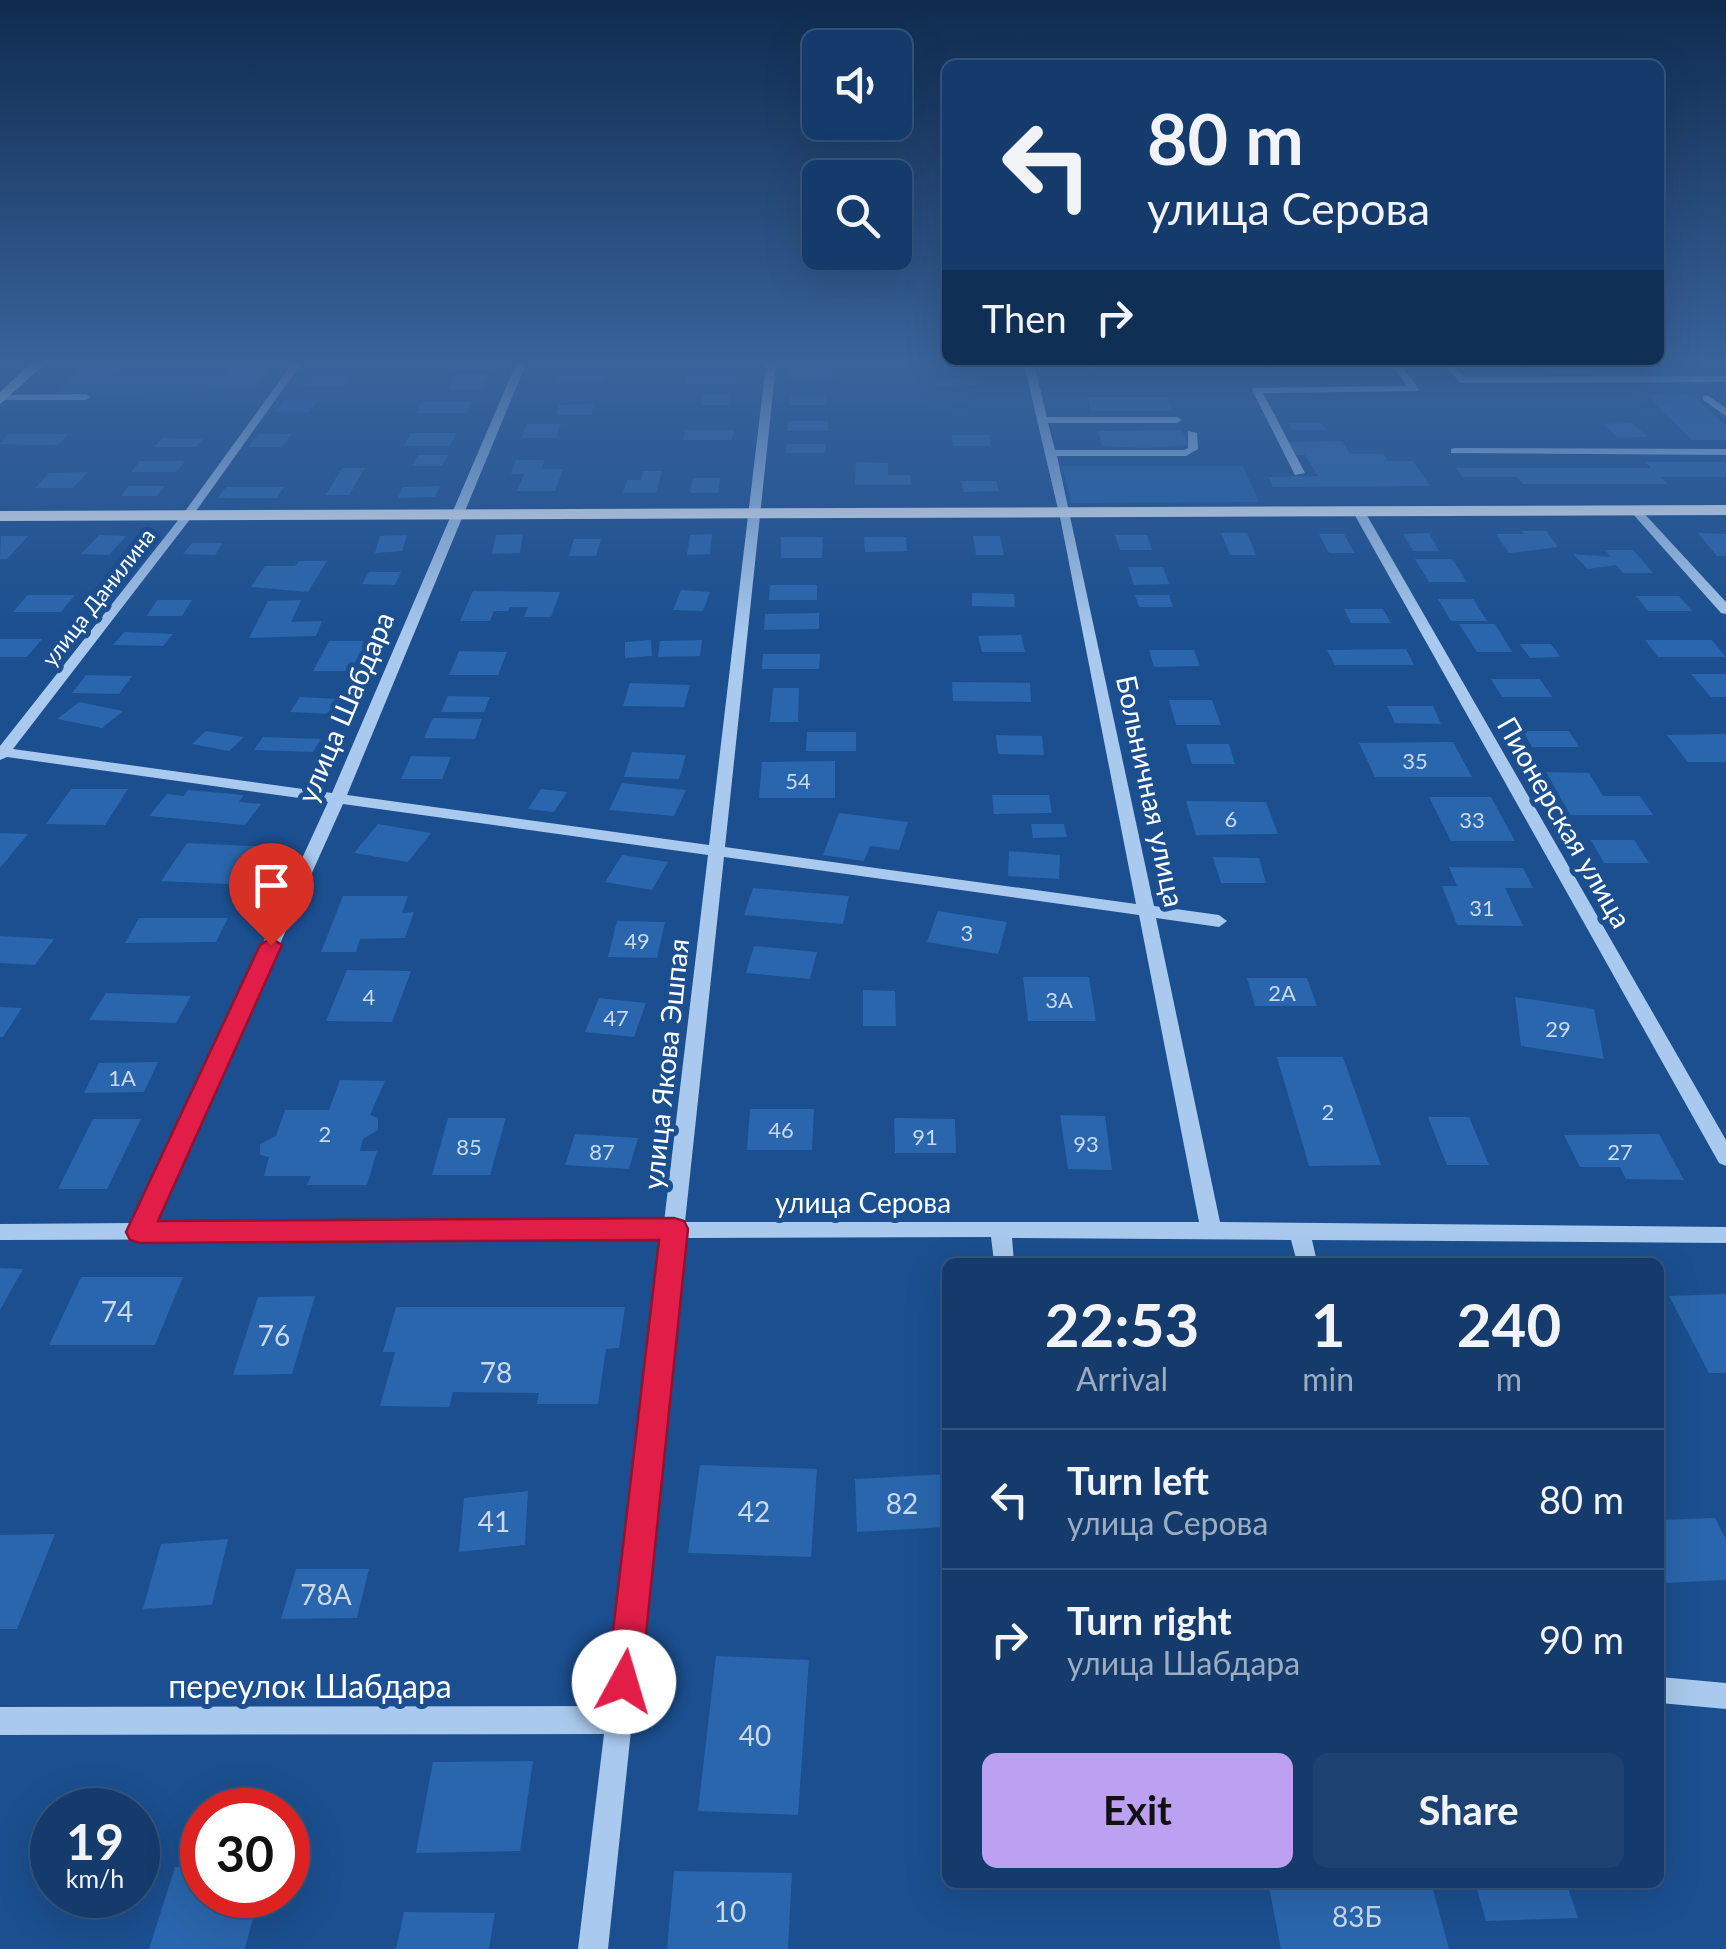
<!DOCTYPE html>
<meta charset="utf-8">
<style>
body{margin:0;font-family:Lato,sans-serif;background:#1d4271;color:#f1f3f6;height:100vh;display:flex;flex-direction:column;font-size:38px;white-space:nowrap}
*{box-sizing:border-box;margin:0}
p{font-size:32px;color:#9dadc1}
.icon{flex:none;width:55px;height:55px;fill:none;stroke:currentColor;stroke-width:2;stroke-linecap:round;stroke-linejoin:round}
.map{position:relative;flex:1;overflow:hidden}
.sheet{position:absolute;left:942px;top:1258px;width:722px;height:630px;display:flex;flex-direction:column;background:#143b6b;border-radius:15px;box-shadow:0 10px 40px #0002,0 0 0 2px #33557e}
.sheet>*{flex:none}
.banner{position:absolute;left:942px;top:60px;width:722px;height:305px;border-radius:15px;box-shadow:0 10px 40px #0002,0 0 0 2px #33557e;background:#143b6b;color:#f1f3f6;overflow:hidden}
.fabs{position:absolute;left:802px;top:30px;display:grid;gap:20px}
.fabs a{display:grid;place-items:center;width:110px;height:110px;border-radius:15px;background:#143b6b;box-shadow:0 10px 40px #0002,0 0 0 2px #33557e;font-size:50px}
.speed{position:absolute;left:30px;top:1788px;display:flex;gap:20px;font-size:50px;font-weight:700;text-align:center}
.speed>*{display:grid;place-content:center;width:130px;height:130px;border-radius:50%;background:#143b6b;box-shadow:0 10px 40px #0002,0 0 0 2px #33557e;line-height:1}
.speed small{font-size:25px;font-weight:400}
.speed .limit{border:15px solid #d22;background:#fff;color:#111}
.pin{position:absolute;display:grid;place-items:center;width:85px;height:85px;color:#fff;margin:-102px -42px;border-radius:50% 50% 50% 0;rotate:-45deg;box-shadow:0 0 10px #0007}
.pin .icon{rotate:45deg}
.me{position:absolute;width:110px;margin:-55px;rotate:6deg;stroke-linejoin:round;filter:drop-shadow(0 0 8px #0008)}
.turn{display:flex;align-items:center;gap:35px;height:210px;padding:0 40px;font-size:45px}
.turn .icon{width:130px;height:130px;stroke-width:2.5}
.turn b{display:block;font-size:70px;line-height:85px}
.then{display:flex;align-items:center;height:95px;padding:0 40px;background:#0003;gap:20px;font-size:38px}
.eta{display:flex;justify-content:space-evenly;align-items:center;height:170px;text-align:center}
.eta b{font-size:60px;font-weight:700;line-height:70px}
.primary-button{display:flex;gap:20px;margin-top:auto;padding:20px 40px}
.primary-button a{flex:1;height:115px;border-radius:15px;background:#bca0f2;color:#111;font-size:40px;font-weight:700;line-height:115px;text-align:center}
.primary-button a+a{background:#1d4271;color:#f1f3f6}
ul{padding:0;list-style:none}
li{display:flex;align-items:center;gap:30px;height:140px;padding:0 40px;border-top:2px solid #33557e}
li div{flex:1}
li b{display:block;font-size:38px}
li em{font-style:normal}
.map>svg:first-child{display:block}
</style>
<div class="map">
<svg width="1726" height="1949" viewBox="0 0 1726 1949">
<rect width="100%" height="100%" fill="#1b4f8f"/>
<polygon fill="#2461a8" points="1062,466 1243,466 1259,502 1071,503"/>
<g fill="#2a66ad">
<polygon points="86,364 130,364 113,376 224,375 232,364 273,364 254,391 58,393"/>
<polygon points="454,364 499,364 497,370 451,370"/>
<polygon points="1544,364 1586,364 1596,374 1553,374"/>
<polygon points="833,369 834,381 789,378 788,370"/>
<polygon points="457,374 489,374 481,390 448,390"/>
<polygon points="605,374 602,382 556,382 559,375"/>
<polygon points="686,375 737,375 736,384 685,384"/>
<polygon points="308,377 349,377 343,386 301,386"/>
<polygon points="976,377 978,385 937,386 935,378"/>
<polygon points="703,394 730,394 729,405 701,405"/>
<polygon points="790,395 826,395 826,405 789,405"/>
<polygon points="1647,395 1693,395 1726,426 1726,440 1692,440"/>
<polygon points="1087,397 1168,397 1173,411 1091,411"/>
<polygon points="285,400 318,400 309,412 275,412"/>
<polygon points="422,401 474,401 467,413 415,413"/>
<polygon points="594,404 591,415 556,415 559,405"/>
<polygon points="788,421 828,421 828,431 787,431"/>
<polygon points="1288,423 1321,423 1326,430 1293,430"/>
<polygon points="1632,423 1648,437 1618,438 1603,424"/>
<polygon points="527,424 561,424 556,438 521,438"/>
<polygon points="685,430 734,430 732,440 683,440"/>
<polygon points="1182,430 1188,445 1146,448 1102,446 1098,431"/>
<polygon points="411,433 456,433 450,446 404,446"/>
<polygon points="8,434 68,434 58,445 0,444"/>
<polygon points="258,434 291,434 282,447 248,447"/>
<polygon points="952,435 989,435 990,446 953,446"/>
<polygon points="162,438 203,439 196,447 154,447"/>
<polygon points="1342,441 1350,454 1383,454 1388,461 1413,461 1430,486 1273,487 1268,477 1318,476 1305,455 1296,455 1289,442"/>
<polygon points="787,444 826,444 825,453 786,453"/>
<polygon points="418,455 448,455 442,466 412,466"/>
<polygon points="516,460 545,460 541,469 563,469 555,491 517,491 524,474 511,474"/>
<polygon points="140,461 185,461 176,472 131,472"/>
<polygon points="856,462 888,463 888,475 910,475 911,485 855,485"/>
<polygon points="1645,462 1726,462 1726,477 1661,477 1667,484 1523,484 1517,477 1462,477 1456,468 1651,468"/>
<polygon points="342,468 365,468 349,495 326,495"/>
<polygon points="643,471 662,471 656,493 623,493 627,480 641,480"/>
<polygon points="88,472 73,488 35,488 49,473"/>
<polygon points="693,478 720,478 718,493 690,493"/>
<polygon points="961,481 996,481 999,491 964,492"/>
<polygon points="129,486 165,486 157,496 121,496"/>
<polygon points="440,486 435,497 398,498 403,487"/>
<polygon points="226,487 284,487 277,498 218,498"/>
<polygon points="1522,531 1546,531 1558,547 1509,553 1496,534 1524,534"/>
<polygon points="1221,533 1247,533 1256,555 1230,555"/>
<polygon points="1429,533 1439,551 1413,551 1403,534"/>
<polygon points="1698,533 1726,534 1726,556 1717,556"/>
<polygon points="523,534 520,553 492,554 496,535"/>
<polygon points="712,534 710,554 687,555 690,535"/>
<polygon points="1319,534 1344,534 1354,553 1329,553"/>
<polygon points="99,535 126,536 109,555 81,554"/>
<polygon points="407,535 402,551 375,553 380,536"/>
<polygon points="1115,535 1147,535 1152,550 1120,550"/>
<polygon points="28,536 7,559 0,559 1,536"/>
<polygon points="973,536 1000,536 1004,555 976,555"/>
<polygon points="781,537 823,537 822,558 781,558"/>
<polygon points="864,537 906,537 907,551 865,552"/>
<polygon points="574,539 601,539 596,556 569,556"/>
<polygon points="192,543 223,543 215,555 183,554"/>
<polygon points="1605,550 1633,550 1653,573 1623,573 1616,565 1588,569 1573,554 1611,557"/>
<polygon points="1415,559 1452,559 1467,582 1429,582"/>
<polygon points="299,561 327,561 308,592 251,587 265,566 295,566"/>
<polygon points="1128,567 1163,567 1169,584 1134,585"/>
<polygon points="369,572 401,572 395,585 362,584"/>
<polygon points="770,585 817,585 817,600 769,600"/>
<polygon points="681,590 710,592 703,611 673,610"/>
<polygon points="473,591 560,592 551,617 524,617 528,607 510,607 508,611 494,611 490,621 460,621"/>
<polygon points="972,593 1014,594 1015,607 972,606"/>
<polygon points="28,595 75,595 61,612 13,612"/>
<polygon points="1135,595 1169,595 1173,607 1139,607"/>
<polygon points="1636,596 1679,596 1692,611 1648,611"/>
<polygon points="1438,599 1473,599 1487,621 1451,621"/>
<polygon points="157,600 192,600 182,616 147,616"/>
<polygon points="301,600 291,622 322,621 316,636 249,638 268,601"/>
<polygon points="1344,609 1383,609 1391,623 1351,623"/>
<polygon points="819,613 819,629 764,630 765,614"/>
<polygon points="1459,624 1495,624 1512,652 1477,652"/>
<polygon points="124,632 173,634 163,646 113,645"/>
<polygon points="1021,635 1025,652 982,652 978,636"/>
<polygon points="0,639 42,639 27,657 0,657"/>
<polygon points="651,640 652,656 625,658 625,642"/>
<polygon points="702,640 700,656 658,657 660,641"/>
<polygon points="1645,640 1712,640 1726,657 1658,657"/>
<polygon points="329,641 368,641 353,671 313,671"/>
<polygon points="1520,644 1551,644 1560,657 1530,658"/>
<polygon points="1406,649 1414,665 1335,665 1327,650"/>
<polygon points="1149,650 1194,650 1200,666 1154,667"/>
<polygon points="459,651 507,652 498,675 449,675"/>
<polygon points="763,654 820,654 819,669 762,669"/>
<polygon points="1691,674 1726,674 1726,697 1711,697"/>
<polygon points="86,675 132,676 119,694 72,693"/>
<polygon points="1491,679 1540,679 1552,697 1502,697"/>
<polygon points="952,682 1030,683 1031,702 953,701"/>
<polygon points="630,683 690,685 684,707 623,706"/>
<polygon points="773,688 799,688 798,722 770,722"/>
<polygon points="448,696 490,697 484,712 441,712"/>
<polygon points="300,697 340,699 330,714 290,712"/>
<polygon points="1169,700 1212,700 1221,725 1176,725"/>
<polygon points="79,702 123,711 102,728 57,719"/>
<polygon points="1387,706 1433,706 1441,724 1395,723"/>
<polygon points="433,718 482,719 475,739 424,738"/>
<polygon points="206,731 244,737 229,751 192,744"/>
<polygon points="1523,731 1569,731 1579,747 1532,747"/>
<polygon points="807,732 856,732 856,751 806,751"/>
<polygon points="1726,734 1726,762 1688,762 1667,735"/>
<polygon points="996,735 1042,736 1044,755 998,754"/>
<polygon points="263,737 321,739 313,752 254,750"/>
<polygon points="1453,742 1472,777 1375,777 1359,743"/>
<polygon points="1186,744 1229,744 1235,764 1192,764"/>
<polygon points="632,752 686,755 679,779 624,777"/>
<polygon points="411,756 451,757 442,779 401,779"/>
<polygon points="835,761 835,798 759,798 762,762"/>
<polygon points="1546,772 1589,773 1603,796 1640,796 1653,815 1570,815"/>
<polygon points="622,783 686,790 674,816 609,810"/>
<polygon points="71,789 128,789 105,825 46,824"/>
<polygon points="541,789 567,792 554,812 528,809"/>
<polygon points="188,790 244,795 239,802 261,804 245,825 149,816 167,794 184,796"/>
<polygon points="992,795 1049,795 1052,813 994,814"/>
<polygon points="1429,797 1491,797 1515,841 1451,841"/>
<polygon points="1186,801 1266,802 1278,834 1196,835"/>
<polygon points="839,813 908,822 899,850 870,846 864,861 823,855"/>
<polygon points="378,824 431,833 408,862 354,853"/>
<polygon points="1031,824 1064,824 1067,837 1033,838"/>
<polygon points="0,833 28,834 0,868"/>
<polygon points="1591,840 1634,840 1649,863 1604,863"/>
<polygon points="187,843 269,847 246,885 161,881"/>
<polygon points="1009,851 1060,855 1059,879 1008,876"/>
<polygon points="622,855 668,862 652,890 605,882"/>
<polygon points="1213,857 1259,858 1266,883 1221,883"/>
<polygon points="1449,867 1523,868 1533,888 1505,888 1523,926 1457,925 1442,886 1457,886"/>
<polygon points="753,888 849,896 843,924 744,915"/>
<polygon points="343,896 408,896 402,913 414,912 405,938 360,939 356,952 321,952"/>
<polygon points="938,911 1007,922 998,954 927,942"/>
<polygon points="139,918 228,918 216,942 125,943"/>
<polygon points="617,921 665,922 657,958 608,957"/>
<polygon points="0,936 54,939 35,965 0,963"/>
<polygon points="754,946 817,952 810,979 746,973"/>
<polygon points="347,970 411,971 392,1022 326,1021"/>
<polygon points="1023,977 1089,977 1096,1021 1028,1021"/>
<polygon points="1247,978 1307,978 1317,1006 1255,1006"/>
<polygon points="863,990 895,991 896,1026 863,1026"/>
<polygon points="106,993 191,996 176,1023 89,1020"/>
<polygon points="1515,997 1594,1009 1604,1059 1521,1046"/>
<polygon points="599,998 646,1003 634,1037 585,1032"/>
<polygon points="0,1007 22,1008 3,1037 0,1037"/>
<polygon points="1277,1057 1343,1057 1381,1165 1309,1166"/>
<polygon points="158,1062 144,1092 84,1093 99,1063"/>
<polygon points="340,1080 385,1081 370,1115 378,1118 378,1130 363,1139 360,1151 377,1151 367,1185 307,1185 311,1176 264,1176 269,1157 260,1155 260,1144 276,1136 285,1110 329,1110"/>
<polygon points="750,1109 814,1109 812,1150 747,1150"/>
<polygon points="1060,1115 1105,1116 1112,1170 1068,1169"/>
<polygon points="1428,1117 1469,1117 1489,1165 1447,1165"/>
<polygon points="448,1118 506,1118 490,1175 432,1175"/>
<polygon points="894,1118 955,1119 956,1153 895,1153"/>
<polygon points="93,1119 141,1119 107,1189 58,1189"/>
<polygon points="575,1134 638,1138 629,1169 565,1165"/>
<polygon points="1659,1134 1684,1180 1626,1179 1620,1167 1580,1167 1564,1135"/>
<polygon points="0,1268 23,1269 0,1310"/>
<polygon points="81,1277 183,1277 155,1345 49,1345"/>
<polygon points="1726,1294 1726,1373 1709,1373 1669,1296"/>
<polygon points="315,1296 292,1374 233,1375 258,1297"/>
<polygon points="396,1307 625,1307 619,1348 606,1349 598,1404 537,1404 539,1393 453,1392 449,1407 380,1406 395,1352 383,1352"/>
<polygon points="700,1465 817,1469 811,1557 688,1553"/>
<polygon points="948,1474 948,1527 857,1532 855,1479"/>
<polygon points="528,1491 525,1545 459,1552 464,1498"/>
<polygon points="1715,1518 1726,1539 1726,1580 1664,1583 1660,1520"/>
<polygon points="55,1534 17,1629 0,1629 0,1535"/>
<polygon points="228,1539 212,1605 143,1609 161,1544"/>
<polygon points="296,1569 369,1569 357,1618 281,1619"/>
<polygon points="716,1656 809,1660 798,1815 698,1811"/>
<polygon points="533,1761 520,1851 416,1853 433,1762"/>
<polygon points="175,1867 202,1867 202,1895 259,1895 245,1949 149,1949"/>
<polygon points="674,1871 792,1873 788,1949 667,1949"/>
<polygon points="1268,1882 1431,1882 1449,1949 1281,1949"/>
<polygon points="1475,1882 1566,1882 1578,1918 1486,1921"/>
<polygon points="404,1912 495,1913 489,1949 396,1949"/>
</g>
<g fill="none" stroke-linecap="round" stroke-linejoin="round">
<g fill="#a9c9ee" fill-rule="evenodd">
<path d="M292 364H301L191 518 13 749 332 793 516 364H526L347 795 709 845 766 364H776L725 847 1136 904 1061 522 1024 364H1034L1047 417H1177L1182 420 1177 423H1048L1055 450H1184L1188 448V431L1197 433 1198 449 1186 456H1057L1154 906 1219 915 1227 921 1219 927 1156 918 1220 1222 1726 1227V1243L1312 1240 1317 1262H1297L1291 1240 1012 1238 1014 1262H994L991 1237 683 1238 608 1949H578L604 1734 0 1735V1707L607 1706 662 1238 0 1240V1224L134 1223 328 802 7 757 0 760V746L183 514ZM343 804 708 855 664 1222 154 1223ZM724 857 1139 915 1199 1222H685Z"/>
<polygon points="1086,364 1096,364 1096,367 1088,369"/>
<polygon points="1391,364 1400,364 1419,389 1418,391 1263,393 1305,473 1295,475 1252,390 1253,388 1407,386"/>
<polygon points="1443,364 1453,364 1464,377 1726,376 1726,382 1461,383"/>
<polygon points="0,395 85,394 90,397 85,400 3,400 0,399"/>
<polygon points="1707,395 1726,408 1726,416 1703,400 1703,396"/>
<polygon points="1455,448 1726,449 1726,455 1451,453 1451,449"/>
<polygon points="1359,509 1365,512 1726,1140 1726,1166 1719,1163 1353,512"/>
<polygon points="1632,509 1640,509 1726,602 1726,614 1721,613 1632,513"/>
<polygon points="1660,1677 1726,1683 1726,1709 1660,1703"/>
</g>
<g fill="#f0f6ff" fill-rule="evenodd">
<polygon points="30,364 45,364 0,404 0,392"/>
<polygon points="1726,505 1726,515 0,521 0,511"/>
</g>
</g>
<linearGradient id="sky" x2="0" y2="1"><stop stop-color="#0f2b4f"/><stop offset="0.57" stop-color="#39639b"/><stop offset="1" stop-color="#39639b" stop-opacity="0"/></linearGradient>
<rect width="1726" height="637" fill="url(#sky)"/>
<polygon fill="#e11d48" stroke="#92132f" stroke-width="2.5" points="271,938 282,945 158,1221 674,1218 684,1221 688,1229 641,1682 636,1694 624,1699 612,1694 607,1682 659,1240 140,1243 130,1240 126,1232 260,945"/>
<g text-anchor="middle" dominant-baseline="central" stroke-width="10" stroke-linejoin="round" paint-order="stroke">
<g font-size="22" fill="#fff" stroke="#1b4f8f">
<text transform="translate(98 597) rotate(-52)">улица Данилина</text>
</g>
<g font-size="22" fill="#cad9ea">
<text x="1415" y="760">35</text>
<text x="798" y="780">54</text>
<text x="1231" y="818">6</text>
<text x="1472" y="819">33</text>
<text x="1482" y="907">31</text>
<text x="967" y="932">3</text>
<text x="637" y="940">49</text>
<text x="1282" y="992">2А</text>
<text x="369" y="996">4</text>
<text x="1059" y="999">3А</text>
<text x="616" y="1017">47</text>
<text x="1558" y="1028">29</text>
<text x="122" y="1077">1А</text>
<text x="1328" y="1111">2</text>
<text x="781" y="1129">46</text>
<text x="325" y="1133">2</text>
<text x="925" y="1136">91</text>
<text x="1086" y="1143">93</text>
<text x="469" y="1146">85</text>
<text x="602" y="1151">87</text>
<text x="1620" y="1151">27</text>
</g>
<g font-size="28" fill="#fff" stroke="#1b4f8f">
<text transform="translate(345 707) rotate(-67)">улица Шабдара</text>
<text transform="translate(1151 791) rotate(78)">Больничная улица</text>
<text transform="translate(1565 822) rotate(60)">Пионерская улица</text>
<text transform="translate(665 1064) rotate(-84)">улица Якова Эшпая</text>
<text x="863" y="1202">улица Серова</text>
</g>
<g font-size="28" fill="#cad9ea">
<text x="117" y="1311">74</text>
<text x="274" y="1335">76</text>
<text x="496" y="1372">78</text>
<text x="902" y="1503">82</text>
<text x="754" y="1511">42</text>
<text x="494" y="1521">41</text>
<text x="326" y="1594">78А</text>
<text x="755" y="1735">40</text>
<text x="730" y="1911">10</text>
<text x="1357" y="1916">83Б</text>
</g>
<g font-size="32" fill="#fff" stroke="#1b4f8f">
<text x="310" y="1685">переулок Шабдара</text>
</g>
</g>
</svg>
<div class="fabs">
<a><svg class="icon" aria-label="sound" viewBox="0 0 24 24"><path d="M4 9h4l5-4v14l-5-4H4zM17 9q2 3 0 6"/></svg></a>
<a><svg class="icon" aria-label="search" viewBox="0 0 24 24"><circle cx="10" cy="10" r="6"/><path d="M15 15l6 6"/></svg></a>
</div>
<div class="speed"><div>19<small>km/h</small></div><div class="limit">30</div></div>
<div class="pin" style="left:271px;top:945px;background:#d93025"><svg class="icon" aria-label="arrive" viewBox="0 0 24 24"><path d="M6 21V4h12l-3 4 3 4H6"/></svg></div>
<svg class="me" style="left:624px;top:1682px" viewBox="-20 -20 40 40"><circle r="19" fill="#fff"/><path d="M0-13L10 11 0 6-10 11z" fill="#e11d48"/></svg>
<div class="banner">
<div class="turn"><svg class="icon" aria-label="left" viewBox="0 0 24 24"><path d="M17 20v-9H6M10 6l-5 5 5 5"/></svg><div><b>80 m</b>улица Серова</div></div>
<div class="then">Then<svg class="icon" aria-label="right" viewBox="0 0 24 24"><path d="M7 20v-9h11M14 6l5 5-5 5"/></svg></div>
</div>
<section class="sheet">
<div class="eta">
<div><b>22:53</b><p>Arrival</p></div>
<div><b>1</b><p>min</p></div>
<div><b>240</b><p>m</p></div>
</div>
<ul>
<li><svg class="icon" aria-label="left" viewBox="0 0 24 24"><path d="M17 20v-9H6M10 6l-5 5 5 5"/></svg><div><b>Turn left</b><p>улица Серова</p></div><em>80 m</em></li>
<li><svg class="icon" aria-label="right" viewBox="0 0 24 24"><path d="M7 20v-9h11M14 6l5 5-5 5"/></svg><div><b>Turn right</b><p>улица Шабдара</p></div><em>90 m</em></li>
</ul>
<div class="primary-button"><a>Exit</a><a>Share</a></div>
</section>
</div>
